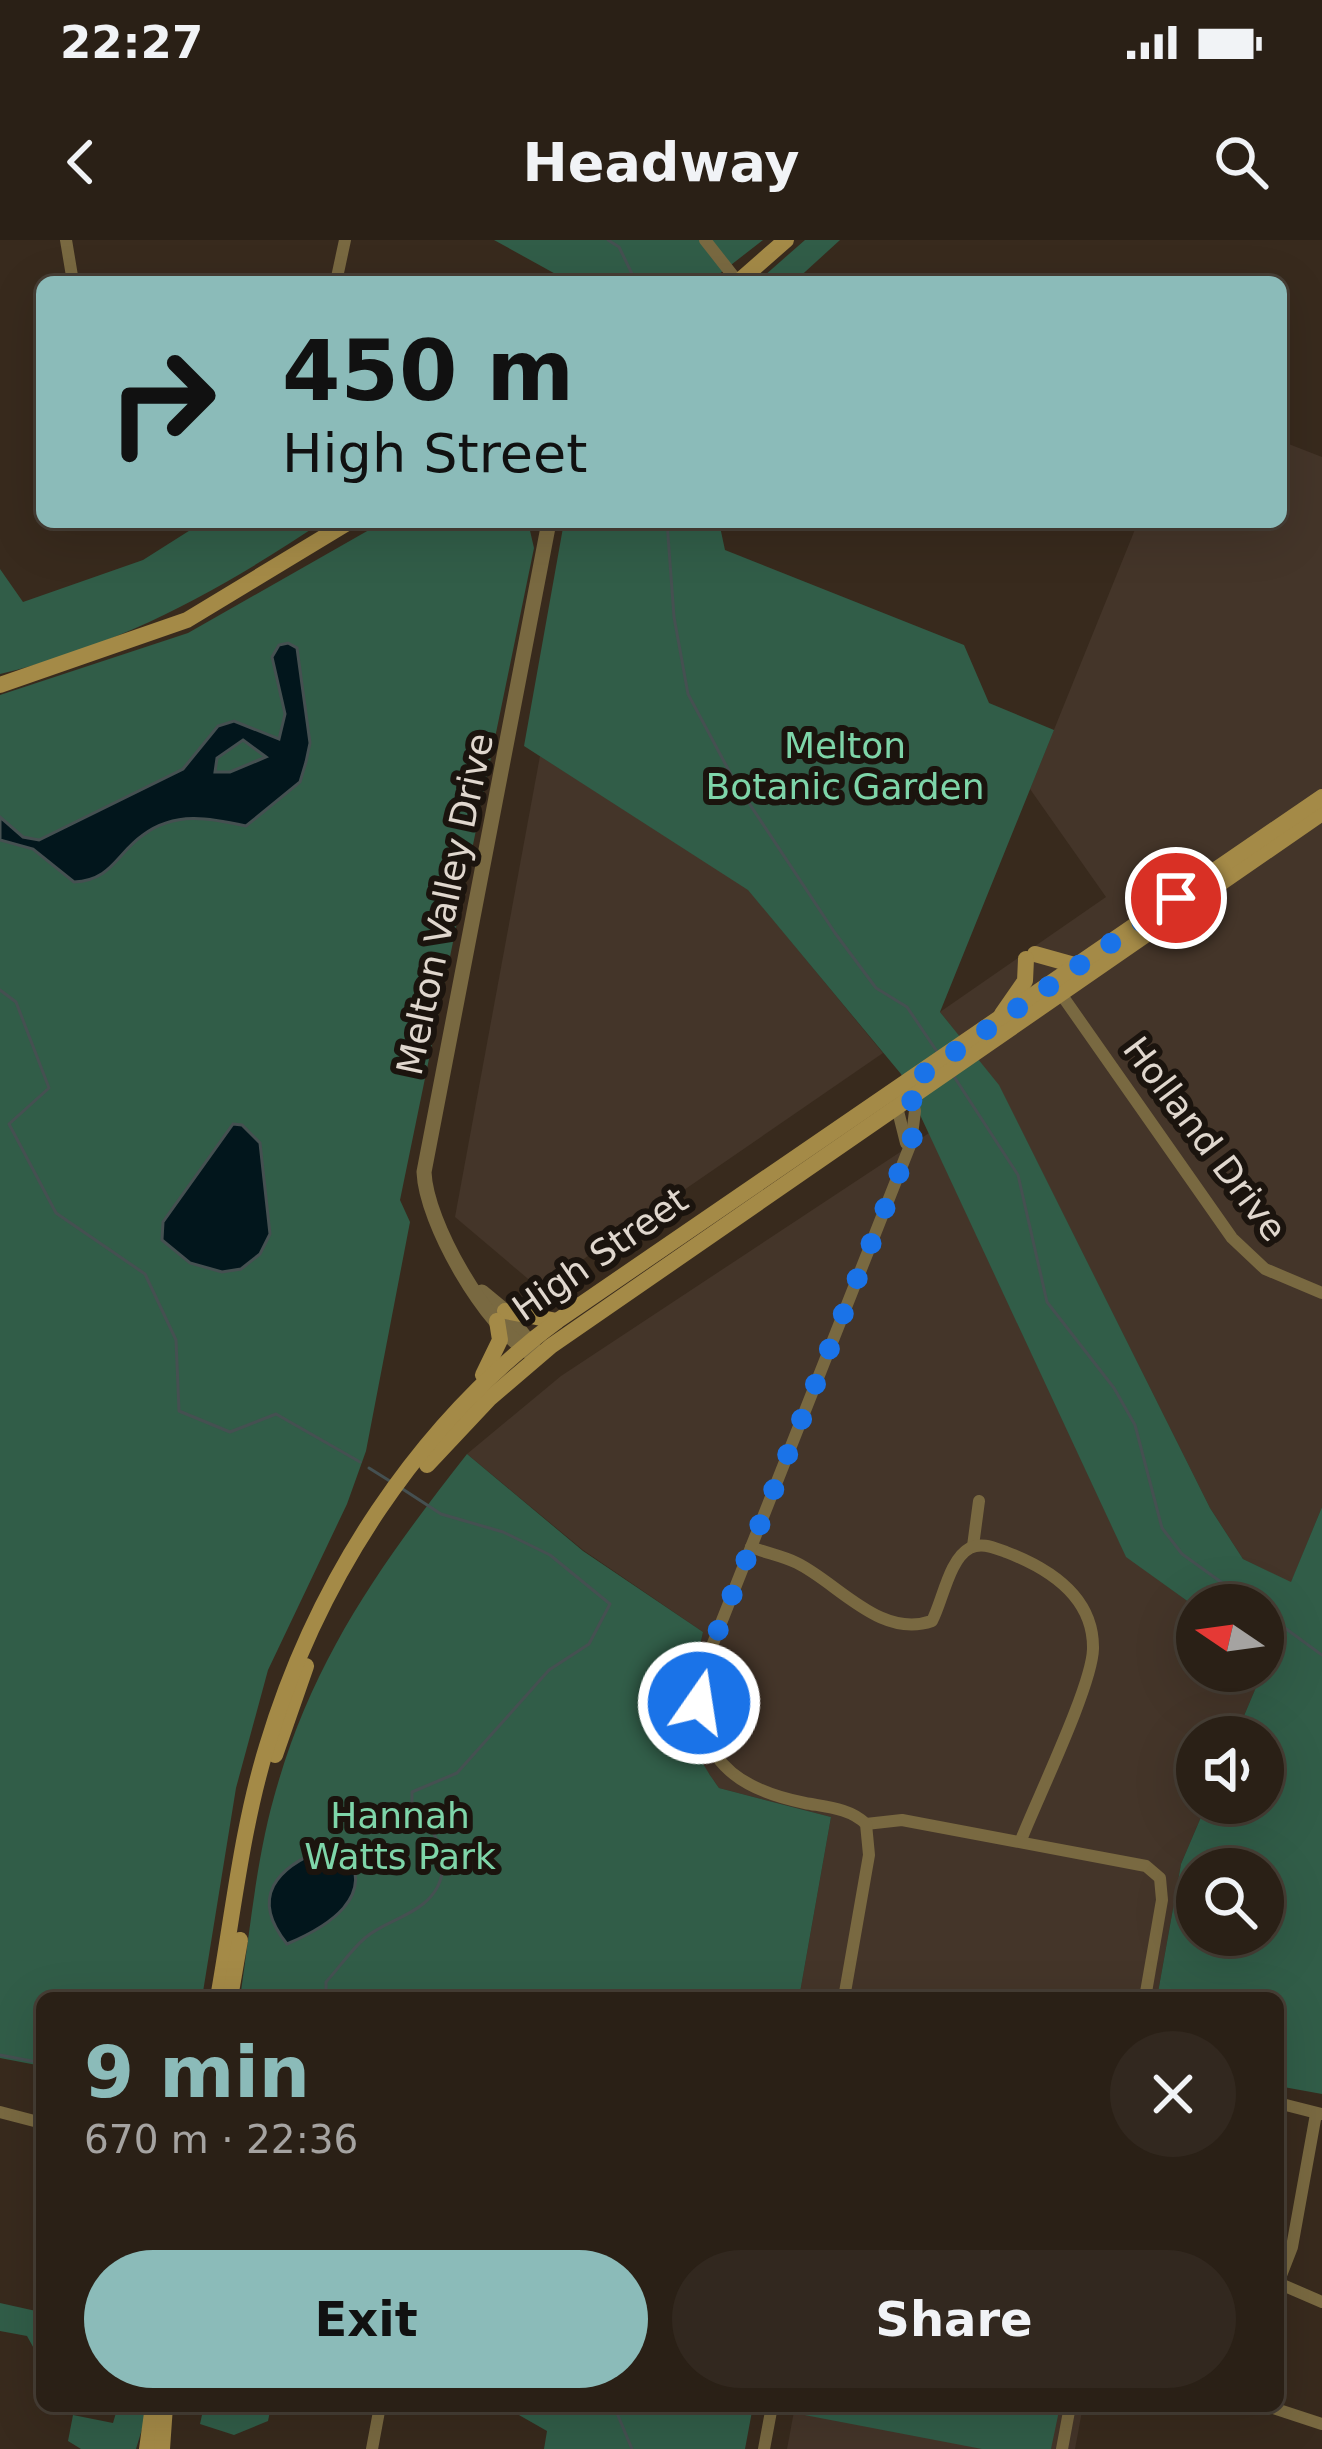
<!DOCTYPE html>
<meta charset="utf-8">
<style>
body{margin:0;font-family:"DejaVu Sans",sans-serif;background:#32281f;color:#f1f3f6;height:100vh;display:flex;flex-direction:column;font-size:45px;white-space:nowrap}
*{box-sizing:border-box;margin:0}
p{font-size:39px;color:#a5a3a1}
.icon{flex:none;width:66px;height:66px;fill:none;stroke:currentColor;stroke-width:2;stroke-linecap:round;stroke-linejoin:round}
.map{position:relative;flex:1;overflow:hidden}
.panel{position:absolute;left:36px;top:1752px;width:1248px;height:420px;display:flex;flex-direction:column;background:#2a2016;border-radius:18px;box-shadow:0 12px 48px #0002,0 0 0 3px #463e35}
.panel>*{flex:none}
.hud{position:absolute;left:36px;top:36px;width:1251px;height:252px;border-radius:18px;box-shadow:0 12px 48px #0002,0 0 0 3px #463e35;background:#8bbbb9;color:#111;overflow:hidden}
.needle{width:78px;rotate:283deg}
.controls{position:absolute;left:1176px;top:1344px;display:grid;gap:24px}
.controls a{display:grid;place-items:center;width:108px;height:108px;border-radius:50%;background:#2a2016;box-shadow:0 12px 48px #0002,0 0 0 3px #463e35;font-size:60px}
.pin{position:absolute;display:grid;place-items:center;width:102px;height:102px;color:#fff;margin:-51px;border:6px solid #fff;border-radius:50%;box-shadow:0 3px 12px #0007}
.me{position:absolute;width:132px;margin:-66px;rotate:13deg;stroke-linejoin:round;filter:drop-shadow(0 0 9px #0008)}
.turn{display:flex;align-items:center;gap:42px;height:252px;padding:0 48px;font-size:54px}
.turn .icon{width:156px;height:156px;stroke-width:2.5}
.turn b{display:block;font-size:84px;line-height:102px}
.round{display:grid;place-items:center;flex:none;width:126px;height:126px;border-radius:63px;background:#32281f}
.head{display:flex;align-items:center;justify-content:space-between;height:204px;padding:0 48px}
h1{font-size:72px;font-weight:700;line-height:90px;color:#8bbbb9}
.action{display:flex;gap:24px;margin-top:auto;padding:24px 48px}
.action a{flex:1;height:138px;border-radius:72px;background:#8bbbb9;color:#111;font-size:48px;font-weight:700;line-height:138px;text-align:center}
.action a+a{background:#32281f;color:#f1f3f6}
.status{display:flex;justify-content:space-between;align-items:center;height:84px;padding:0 60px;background:#2a2016;direction:ltr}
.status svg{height:33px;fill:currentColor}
header{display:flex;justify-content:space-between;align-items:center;height:156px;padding:0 48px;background:#2a2016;font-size:54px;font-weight:700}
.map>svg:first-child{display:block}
</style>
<div class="status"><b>22:27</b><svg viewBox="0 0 49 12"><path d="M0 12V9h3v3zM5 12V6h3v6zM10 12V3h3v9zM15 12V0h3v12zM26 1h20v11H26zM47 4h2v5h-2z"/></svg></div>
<header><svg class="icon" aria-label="back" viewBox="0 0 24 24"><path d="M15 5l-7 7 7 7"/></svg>Headway<svg class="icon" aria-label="search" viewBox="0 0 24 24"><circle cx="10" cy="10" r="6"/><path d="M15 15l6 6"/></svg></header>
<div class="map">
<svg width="1322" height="2209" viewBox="0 0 1322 2209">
<rect width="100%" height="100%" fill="#382a1d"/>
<g fill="#443529">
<polygon points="1281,201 1322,217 1322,1267 1291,1343 1243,1319 1210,1268 999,846 940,772 1106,657 1030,549 1138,282 1281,282"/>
<polygon points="540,516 748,649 883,813 540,1049 455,977"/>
<polygon points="929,893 1126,1316 1197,1368 1197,1431 1263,1431 1235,1497 1197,1497 1197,1563 1207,1563 1181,1624 1157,1758 799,1758 831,1577 719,1548 691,1508 687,1470 703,1392 583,1310 467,1214 561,1136"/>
<polygon points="795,2166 1083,2166 1075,2209 787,2209"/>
</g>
<g fill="#315d48" fill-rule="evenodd">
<polygon points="494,0 763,0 709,42 570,42"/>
<polygon points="805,0 840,0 794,42 757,42"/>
<path d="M203 282H322C221 350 119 406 0 434V329L23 362 143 320Z"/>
<polygon points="383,282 528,282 534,308 400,960 410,982 366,1211 347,1264 268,1430 236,1548 202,1758 42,1758 42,1826 0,1818 0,455 188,393"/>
<path d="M564 282H719L725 310 964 405 989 463 1054 490 940 772 999 845 1210 1268 1243 1319 1291 1342 1322 1267V1854L1278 1846V1758H1157L1181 1624 1207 1563H1263V1497H1235L1268 1419 1263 1415V1365L1197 1368 1126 1317 901 834 748 650 524 506ZM1197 1629H1263V1695H1197Z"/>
<path d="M467 1214 583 1311 703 1392C688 1465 672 1482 719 1548L831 1577 799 1758H240C250 1692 256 1621 274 1557 312 1419 381 1324 467 1214Z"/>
<polygon points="0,2063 36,2071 42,2123 27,2096 0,2091"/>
<polygon points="118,2166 149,2166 136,2209 81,2209 68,2201 73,2175 113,2183"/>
<polygon points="204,2166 271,2166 268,2181 234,2195 200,2184"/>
<polygon points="503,2166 753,2166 745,2209 544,2209 547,2191"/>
<polygon points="795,2166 1060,2166 1051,2209 982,2209 794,2173"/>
</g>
<g fill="#02161c" stroke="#455051" stroke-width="3" fill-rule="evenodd">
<path d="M288 403 297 408 310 503 306 522 300 542 246 586C210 578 175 571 143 595 116 614 112 640 74 642L33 609 0 600V577L23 597 39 600 183 529 218 486 234 481 279 499 285 474 272 417 279 405ZM243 500 266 517 230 532H215L217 518Z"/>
<polygon points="233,884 242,885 260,903 270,994 260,1014 241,1029 222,1032 190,1023 162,1000 163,982"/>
<path d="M324 1609H345C378 1657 327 1687 287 1704 249 1657 277 1627 324 1609Z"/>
</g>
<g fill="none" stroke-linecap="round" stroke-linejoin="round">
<g stroke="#455051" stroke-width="3">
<polyline points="608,0 619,7 636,42"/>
<polyline points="667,282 674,377 688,454 735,542 835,693 876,748 907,767 938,813"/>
<polyline points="0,750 16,762 49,848 9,884 56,973 145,1034 176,1100 179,1171 230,1192 276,1174 360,1222"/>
<polyline points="953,835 1018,935 1047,1062 1114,1148 1135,1185 1162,1288 1182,1314 1253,1365"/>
<polyline points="369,1228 393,1243"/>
<polyline points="1263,1372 1322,1415"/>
<path d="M326 1758V1742C339 1728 350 1711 365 1698 381 1684 406 1678 423 1664 459 1635 439 1592 412 1564V1552L457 1533 549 1430 589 1404 610 1364 550 1315 503 1292 441 1274 401 1248"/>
<polyline points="0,1815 42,1823"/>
<polyline points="614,2166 632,2209"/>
</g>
<g stroke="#796941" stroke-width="12">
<polyline points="66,0 73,42"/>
<polyline points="705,0 738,42"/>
<polyline points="336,42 345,0"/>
<polyline points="1061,754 1232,998 1265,1029 1322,1053"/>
<polyline points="895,859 906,903"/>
<polyline points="973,1306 979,1261"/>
<path d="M751 1307C766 1313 783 1316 797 1323 838 1343 880 1399 932 1381 943 1360 949 1319 970 1308 982 1302 994 1308 1006 1312 1048 1328 1094 1356 1093 1409 1092 1446 1037 1559 1021 1600"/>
<polyline points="866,1584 902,1580 1146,1626 1160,1638 1162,1660 1145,1758"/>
<path d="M844 1758 869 1615 866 1584C850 1568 826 1567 805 1563 719 1546 687 1503 708 1416L911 903 915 871 911 853"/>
<polyline points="1278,1863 1321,1874"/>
<polyline points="0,1872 42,1883"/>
<polyline points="1316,1874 1292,2007 1278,2043 1322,2062"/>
<polyline points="1267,2166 1322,2184"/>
<polyline points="372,2209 380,2166"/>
<polyline points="764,2209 772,2166"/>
<polyline points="1062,2209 1070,2166"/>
</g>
<g stroke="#796941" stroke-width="15">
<polyline points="482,1052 505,1071 534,1109"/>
<path d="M531 1113C486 1087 426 983 424 932L549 282"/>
</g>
<g stroke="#a48a47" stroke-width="16">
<polyline points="738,42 786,0"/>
<polyline points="0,445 187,380 349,282"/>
<polyline points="1035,714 1078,726"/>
<polyline points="1002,774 1025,741 1026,719"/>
<polyline points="505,1071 557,1081"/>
<polyline points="483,1135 500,1100 497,1081"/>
<polyline points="427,1225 489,1159 551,1106 1322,573"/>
<polyline points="275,1515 306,1426"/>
<path d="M218 1758C233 1674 242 1587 267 1506 317 1340 418 1184 557 1081L1322 557"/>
<polyline points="230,1758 240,1700"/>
<polyline points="147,2209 153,2166"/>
<polyline points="162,2209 165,2166"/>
</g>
</g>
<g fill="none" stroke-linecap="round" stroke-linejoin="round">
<polyline stroke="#1a73e8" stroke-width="21" stroke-dasharray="0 37.8" points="699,1463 708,1416 912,900 915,871 907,845 1176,658"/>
</g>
<g text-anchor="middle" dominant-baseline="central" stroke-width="12" stroke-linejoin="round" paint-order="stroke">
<g font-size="36" fill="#7ed5a9" stroke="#1b140e">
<text x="845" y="505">Melton<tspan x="845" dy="41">Botanic Garden</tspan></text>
<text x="400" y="1575">Hannah<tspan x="400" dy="41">Watts Park</tspan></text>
</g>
<g font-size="36" fill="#e0d7ce" stroke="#1b140e">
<text transform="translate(445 664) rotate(-78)">Melton Valley Drive</text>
<text transform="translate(1205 899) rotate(53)">Holland Drive</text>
<text transform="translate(600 1014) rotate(-35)">High Street</text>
</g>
</g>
</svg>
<div class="controls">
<a><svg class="needle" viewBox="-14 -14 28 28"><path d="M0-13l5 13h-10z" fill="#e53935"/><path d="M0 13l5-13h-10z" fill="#a5a3a1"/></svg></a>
<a><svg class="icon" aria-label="sound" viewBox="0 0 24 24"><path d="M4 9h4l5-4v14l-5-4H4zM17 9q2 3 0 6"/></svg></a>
<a><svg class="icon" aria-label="search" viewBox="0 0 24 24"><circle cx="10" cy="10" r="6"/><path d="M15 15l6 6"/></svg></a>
</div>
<div class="pin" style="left:1176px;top:658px;background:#d93025"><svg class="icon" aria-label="arrive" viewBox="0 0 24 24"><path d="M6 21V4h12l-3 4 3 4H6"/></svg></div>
<svg class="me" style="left:699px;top:1463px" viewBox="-20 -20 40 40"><circle r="17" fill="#1a73e8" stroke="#fff" stroke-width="3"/><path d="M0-11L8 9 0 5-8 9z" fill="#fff"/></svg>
<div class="hud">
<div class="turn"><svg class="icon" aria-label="right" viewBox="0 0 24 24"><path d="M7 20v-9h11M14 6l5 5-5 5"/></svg><div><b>450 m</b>High Street</div></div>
</div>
<section class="panel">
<div class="head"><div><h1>9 min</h1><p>670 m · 22:36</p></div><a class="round"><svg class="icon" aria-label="close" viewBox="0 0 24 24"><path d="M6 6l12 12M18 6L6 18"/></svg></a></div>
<div class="action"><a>Exit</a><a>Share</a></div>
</section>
</div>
